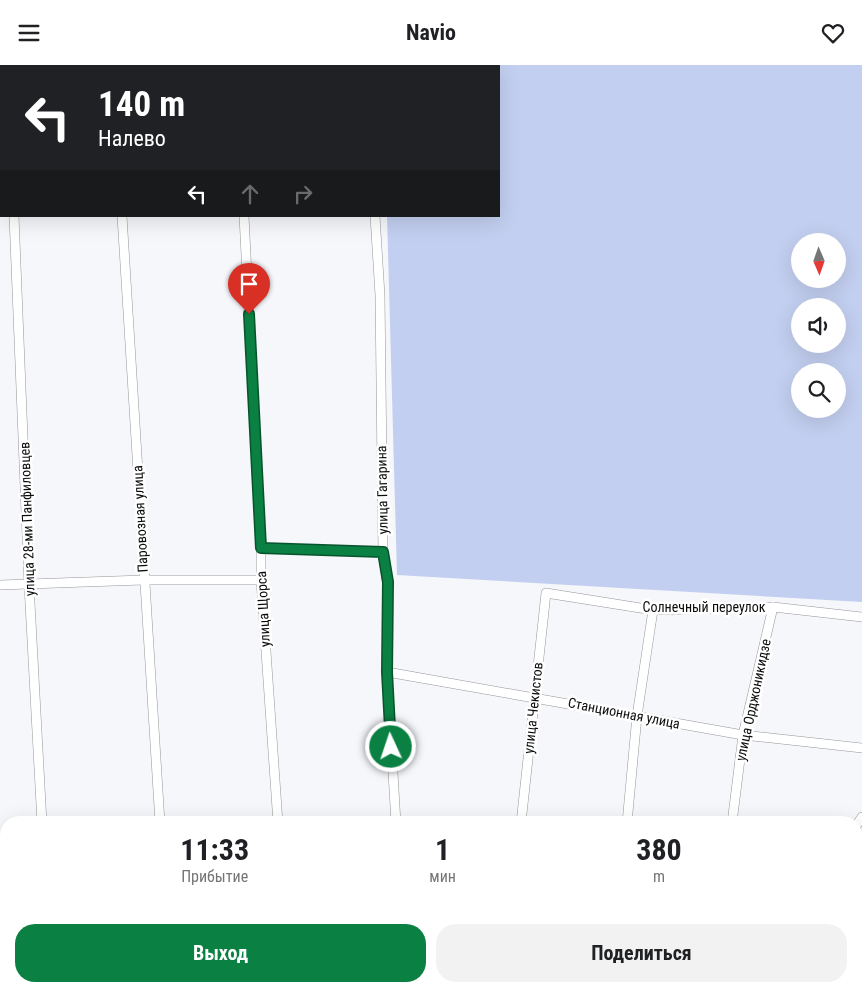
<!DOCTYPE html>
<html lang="ru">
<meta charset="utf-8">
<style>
body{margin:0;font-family:"Roboto Condensed",sans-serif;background:#f2f2f2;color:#202124;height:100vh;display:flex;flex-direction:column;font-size:19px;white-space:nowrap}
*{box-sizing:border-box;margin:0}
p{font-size:16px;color:#757577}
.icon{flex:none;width:28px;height:28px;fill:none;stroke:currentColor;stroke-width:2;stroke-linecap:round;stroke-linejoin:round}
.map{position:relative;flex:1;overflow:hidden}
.sheet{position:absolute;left:0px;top:751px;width:862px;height:176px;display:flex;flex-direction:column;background:#fff;border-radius:20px 20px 0 0;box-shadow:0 5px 20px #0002}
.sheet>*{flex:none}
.banner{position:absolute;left:0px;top:0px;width:500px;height:152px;box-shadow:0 5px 20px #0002;background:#202124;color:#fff;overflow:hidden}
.needle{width:32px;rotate:178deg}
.controls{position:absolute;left:791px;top:168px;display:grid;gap:10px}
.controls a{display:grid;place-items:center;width:55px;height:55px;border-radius:50%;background:#fff;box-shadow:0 5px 20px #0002;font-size:25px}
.pin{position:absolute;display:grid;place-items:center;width:42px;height:42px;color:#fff;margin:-51px -21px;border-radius:50% 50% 50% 0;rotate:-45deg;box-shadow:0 0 5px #0007}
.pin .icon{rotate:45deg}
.me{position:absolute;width:55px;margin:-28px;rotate:357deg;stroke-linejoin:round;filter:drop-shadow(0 0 4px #0008)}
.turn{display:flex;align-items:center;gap:18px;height:105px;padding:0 15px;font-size:22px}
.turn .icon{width:65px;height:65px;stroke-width:2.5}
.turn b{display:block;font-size:35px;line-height:42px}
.lanes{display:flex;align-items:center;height:48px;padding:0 15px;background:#0003;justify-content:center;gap:25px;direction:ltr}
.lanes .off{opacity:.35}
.eta{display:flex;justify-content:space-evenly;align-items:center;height:85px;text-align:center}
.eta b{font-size:30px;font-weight:700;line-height:35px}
.action{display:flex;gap:10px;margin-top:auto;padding:10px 15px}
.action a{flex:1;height:58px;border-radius:20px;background:#0b8043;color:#fff;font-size:20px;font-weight:700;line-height:58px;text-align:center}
.action a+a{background:#f2f2f2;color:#202124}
header{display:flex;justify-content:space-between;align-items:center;height:65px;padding:0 15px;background:#fff;font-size:22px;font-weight:700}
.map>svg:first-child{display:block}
</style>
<header><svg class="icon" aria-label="menu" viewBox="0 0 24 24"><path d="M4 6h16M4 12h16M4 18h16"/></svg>Navio<svg class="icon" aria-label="heart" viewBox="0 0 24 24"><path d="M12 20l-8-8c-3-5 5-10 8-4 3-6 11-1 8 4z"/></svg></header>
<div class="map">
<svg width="862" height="927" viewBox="0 0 862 927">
<rect width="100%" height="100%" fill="#f6f7fb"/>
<path fill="#c3cff0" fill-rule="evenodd" d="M383 0H862V537L397 510 387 151H499V1ZM800 176H838V214H800ZM800 241H838V279H800ZM800 306H838V344H800Z"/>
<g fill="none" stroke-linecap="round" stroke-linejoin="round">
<defs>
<g id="minor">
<polyline points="5,0 5,1"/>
<polyline points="113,0 113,1"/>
<polyline points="236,0 236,1"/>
<polyline points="364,0 365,1"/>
<polyline points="0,66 1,65"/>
<polyline points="14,151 29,520 42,758"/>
<polyline points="122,151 160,758"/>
<polyline points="244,151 261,483 261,515 278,758"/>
<polyline points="375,151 380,230 383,487 387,517 387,607 396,758"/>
<polyline points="261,483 383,487"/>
<polyline points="0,520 143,515 261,515"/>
<polyline points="387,607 743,670 862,683"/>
<polyline points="521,758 546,528 653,545 773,542 862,552"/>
<polyline points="627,758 637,651 653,545"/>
<polyline points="732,758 743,670 773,542"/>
<polyline points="856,761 862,752"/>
<polyline points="0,918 6,917"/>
<polyline points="51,921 51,927"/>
<polyline points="171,921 171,927"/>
<polyline points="290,921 290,927"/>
<polyline points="405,921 405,927"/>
<polyline points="462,921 473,927"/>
<polyline points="502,927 502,921"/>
<polyline points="610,927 611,921"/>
<polyline points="710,927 711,921"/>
<polyline points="834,927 834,921"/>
</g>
</defs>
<use href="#minor" stroke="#949699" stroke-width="10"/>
<use href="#minor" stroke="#fff" stroke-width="9"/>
</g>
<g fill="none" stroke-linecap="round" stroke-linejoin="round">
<defs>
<polyline id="route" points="249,249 261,483 383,487 388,517 387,607 391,682"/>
</defs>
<use href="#route" stroke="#07532c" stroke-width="12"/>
<use href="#route" stroke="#0b8043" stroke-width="9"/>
</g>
<g text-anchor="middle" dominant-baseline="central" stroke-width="5" stroke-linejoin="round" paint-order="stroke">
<g font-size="14" fill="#0c0c0d" stroke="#fff">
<text transform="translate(382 425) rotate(-91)">улица Гагарина</text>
<text transform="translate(27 454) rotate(-92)">улица 28-ми Панфиловцев</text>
<text transform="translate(140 454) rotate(-93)">Паровозная улица</text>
<text x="704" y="542">Солнечный переулок</text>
<text transform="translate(263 544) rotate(-93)">улица Щорса</text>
<text transform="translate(753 635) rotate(-78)">улица Орджоникидзе</text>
<text transform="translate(533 643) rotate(-84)">улица Чекистов</text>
<text transform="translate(624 648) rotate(11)">Станционная улица</text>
</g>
</g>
</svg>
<div class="controls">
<a><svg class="needle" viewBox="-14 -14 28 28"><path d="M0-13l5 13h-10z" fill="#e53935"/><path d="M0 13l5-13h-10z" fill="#757577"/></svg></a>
<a><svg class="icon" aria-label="sound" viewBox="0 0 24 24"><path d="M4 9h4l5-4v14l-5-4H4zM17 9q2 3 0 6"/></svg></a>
<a><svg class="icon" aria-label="search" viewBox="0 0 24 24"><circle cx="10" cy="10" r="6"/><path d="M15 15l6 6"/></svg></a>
</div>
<div class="pin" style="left:249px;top:249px;background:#d93025"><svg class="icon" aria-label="arrive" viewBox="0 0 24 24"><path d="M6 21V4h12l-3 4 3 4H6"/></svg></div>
<svg class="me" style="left:391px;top:682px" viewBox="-20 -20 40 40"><circle r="17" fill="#0b8043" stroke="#fff" stroke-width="3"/><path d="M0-11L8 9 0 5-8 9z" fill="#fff"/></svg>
<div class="banner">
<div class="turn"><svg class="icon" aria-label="left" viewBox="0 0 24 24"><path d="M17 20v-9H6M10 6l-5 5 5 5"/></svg><div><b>140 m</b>Налево</div></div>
<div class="lanes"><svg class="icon" aria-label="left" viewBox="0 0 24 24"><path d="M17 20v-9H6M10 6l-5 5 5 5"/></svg><svg class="icon off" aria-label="ahead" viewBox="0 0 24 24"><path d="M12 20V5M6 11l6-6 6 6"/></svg><svg class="icon off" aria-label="right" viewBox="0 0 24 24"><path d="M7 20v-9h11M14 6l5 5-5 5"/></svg></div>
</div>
<section class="sheet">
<div class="eta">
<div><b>11:33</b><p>Прибытие</p></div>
<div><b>1</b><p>мин</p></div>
<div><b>380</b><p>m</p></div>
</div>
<div class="action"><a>Выход</a><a>Поделиться</a></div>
</section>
</div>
